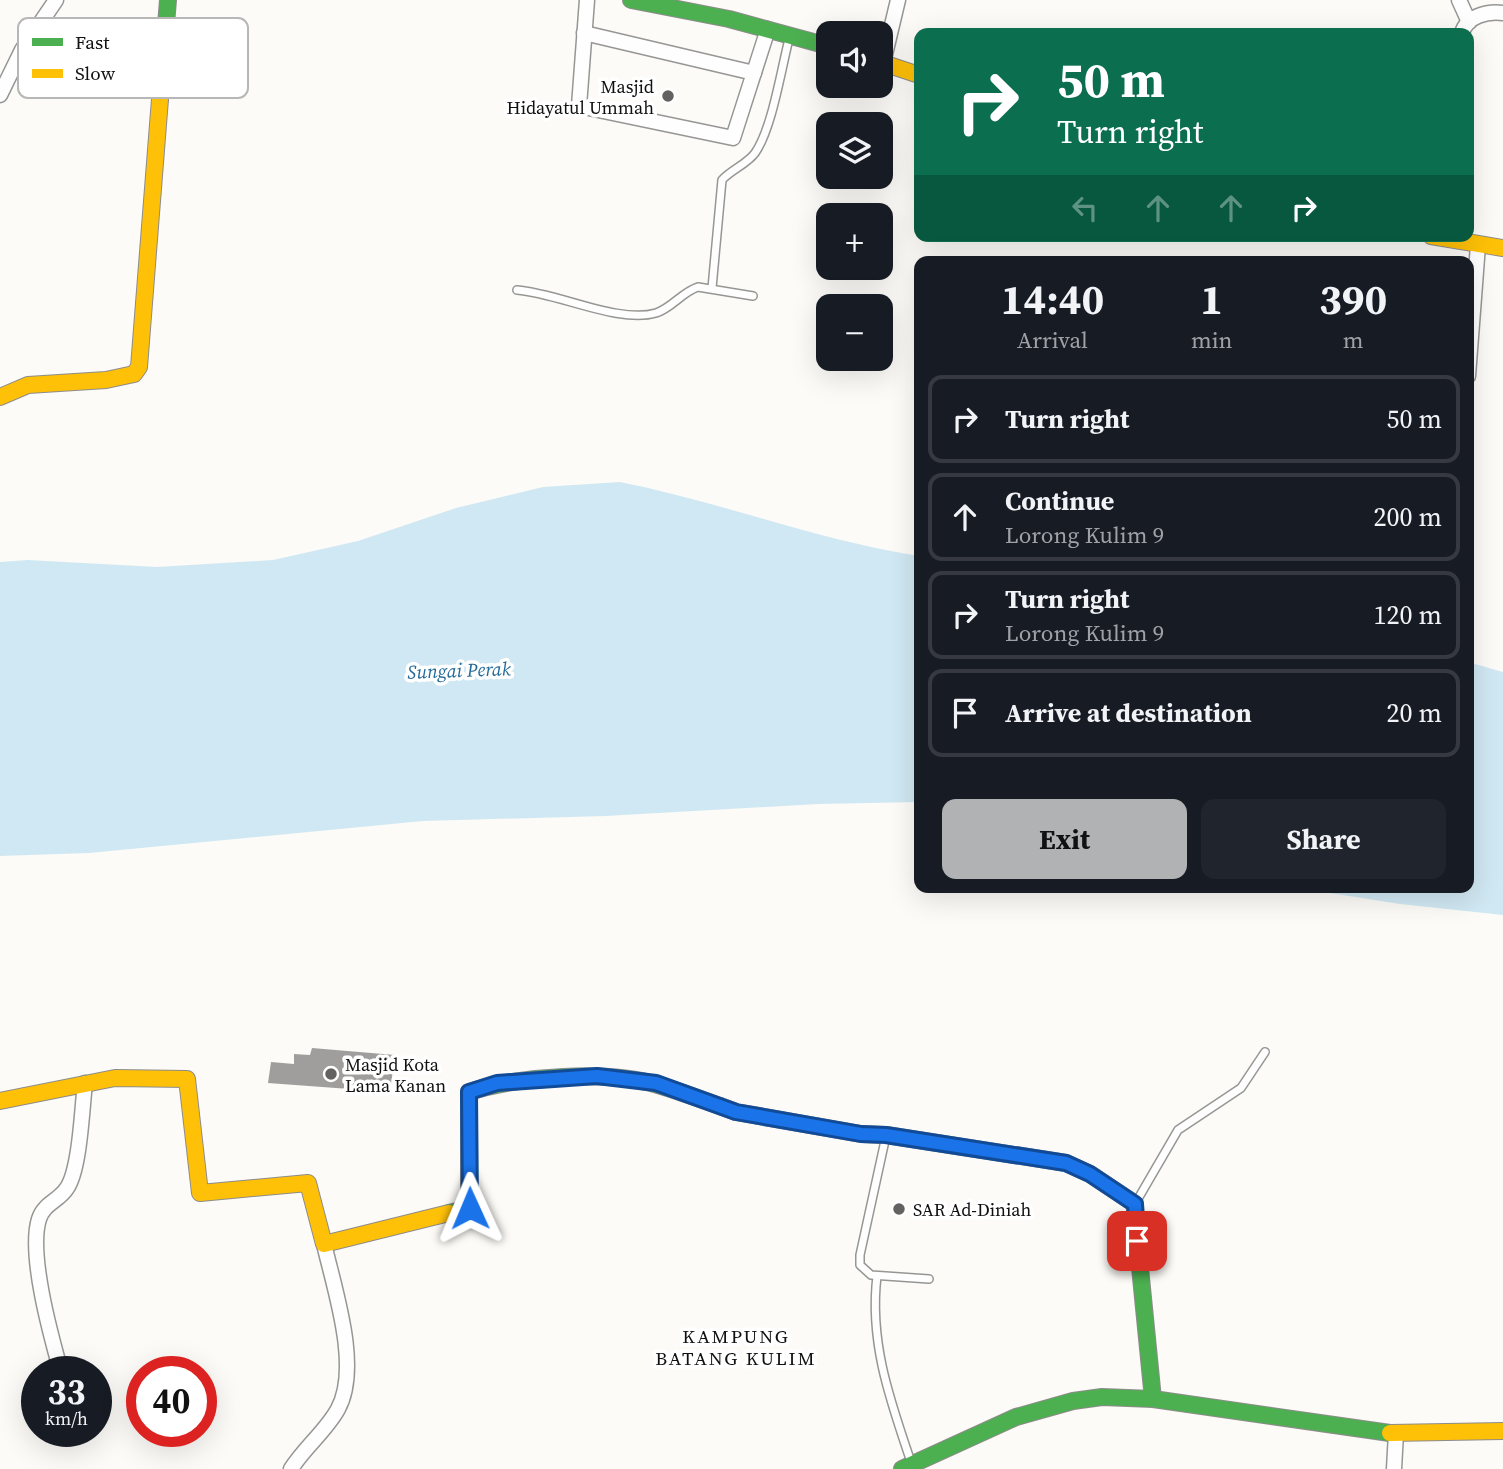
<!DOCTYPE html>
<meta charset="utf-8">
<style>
body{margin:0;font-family:"Source Serif 4",serif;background:#20242c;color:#f1f3f6;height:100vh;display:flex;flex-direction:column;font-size:26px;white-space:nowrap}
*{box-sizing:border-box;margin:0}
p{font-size:23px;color:#9ea1a6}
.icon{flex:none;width:38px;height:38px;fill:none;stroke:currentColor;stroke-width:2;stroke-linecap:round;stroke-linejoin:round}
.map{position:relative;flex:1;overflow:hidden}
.panel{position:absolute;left:914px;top:256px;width:560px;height:637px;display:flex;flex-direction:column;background:#171b24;border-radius:14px;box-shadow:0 7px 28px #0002}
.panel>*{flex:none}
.guide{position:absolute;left:914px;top:28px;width:560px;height:214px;border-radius:14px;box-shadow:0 7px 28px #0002;background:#0b6e4f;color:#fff;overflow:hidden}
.buttons{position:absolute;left:816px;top:21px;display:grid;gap:14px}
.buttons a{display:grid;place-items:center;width:77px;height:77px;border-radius:14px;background:#171b24;box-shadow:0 7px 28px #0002;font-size:35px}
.speed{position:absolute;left:21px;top:1356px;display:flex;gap:14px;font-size:35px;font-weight:700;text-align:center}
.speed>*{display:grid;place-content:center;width:91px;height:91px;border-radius:50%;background:#171b24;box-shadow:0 7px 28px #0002;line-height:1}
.speed small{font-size:18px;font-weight:400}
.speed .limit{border:10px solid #d22;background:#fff;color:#111}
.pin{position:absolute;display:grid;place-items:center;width:60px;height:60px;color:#fff;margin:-30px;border-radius:14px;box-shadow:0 4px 10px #0006}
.me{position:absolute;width:77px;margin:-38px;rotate:359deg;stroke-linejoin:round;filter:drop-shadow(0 0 5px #0008)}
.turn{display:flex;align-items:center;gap:24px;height:147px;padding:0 28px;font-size:32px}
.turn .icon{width:91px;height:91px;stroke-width:2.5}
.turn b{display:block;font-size:49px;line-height:60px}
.lanes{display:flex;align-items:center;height:66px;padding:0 28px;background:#0003;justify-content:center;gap:35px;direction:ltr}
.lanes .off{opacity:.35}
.eta{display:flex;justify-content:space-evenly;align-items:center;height:119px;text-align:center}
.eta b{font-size:42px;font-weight:700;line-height:49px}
.action{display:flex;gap:14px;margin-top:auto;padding:14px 28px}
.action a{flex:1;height:80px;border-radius:14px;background:#b1b2b3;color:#111;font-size:28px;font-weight:700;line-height:80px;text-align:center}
.action a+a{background:#20242c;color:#f1f3f6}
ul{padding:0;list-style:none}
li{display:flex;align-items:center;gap:21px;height:88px;margin:0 14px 10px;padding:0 14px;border:4px solid #363941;border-radius:14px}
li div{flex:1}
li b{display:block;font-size:26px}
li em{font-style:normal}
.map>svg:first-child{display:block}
</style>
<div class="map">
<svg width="1503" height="1469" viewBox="0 0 1503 1469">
<rect width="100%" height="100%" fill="#fcfbf7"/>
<g fill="#d0e8f3">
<path d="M620 482C721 502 817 540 919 556V802L818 804 606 816 423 821 89 853 0 856V562L28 560 157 567 273 560 358 541 456 508 543 487Z"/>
<polygon points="1468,662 1503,672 1503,915 1400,904 1292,887 1468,887"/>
</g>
<polygon fill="#a09e9c" points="312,1048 395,1055 390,1092 268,1083 271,1062 294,1064 294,1054 310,1055"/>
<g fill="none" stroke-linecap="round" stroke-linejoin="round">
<defs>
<g id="lane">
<path d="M712 288 722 180C731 170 747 164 755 153 772 129 781 70 789 39"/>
<path d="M517 290C558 293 619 324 656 313 672 308 682 292 698 287L753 296"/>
<polyline points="886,1136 860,1255 860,1265 871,1275 929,1279"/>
<polyline points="1135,1204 1178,1130 1241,1088 1265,1052"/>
<path d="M877 1276C869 1342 890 1400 911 1462"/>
</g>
<g id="street">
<polyline points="587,0 579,106 733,138 768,29"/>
<polyline points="1459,0 1469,22"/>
<polyline points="584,33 754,73"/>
<path d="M1462 33C1467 16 1487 11 1503 13"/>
<polyline points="883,63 898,0"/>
<polyline points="0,95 22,50 56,0"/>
<polyline points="1468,376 1478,245"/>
<path d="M61 1372C51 1336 28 1254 39 1219 44 1203 59 1201 67 1188 80 1169 82 1108 85 1083"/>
<path d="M291 1469C304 1448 326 1431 338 1409 361 1367 334 1288 324 1244"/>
<polyline points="1394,1469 1396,1433"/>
</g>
<g id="fast">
<polyline points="631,0 729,19 828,46"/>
<polyline points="160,99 168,0"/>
<path d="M449 1213 469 1208V1092C520 1076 606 1070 658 1085 679 1091 699 1099 720 1106"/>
<polyline points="1136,1227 1153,1399"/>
<polyline points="902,1469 1016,1417 1073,1401 1102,1397 1153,1399 1390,1433"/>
</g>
<g id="slow">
<polyline points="880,62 919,75"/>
<polyline points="1431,236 1503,248"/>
<polyline points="0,397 28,385 106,380 134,374 139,367 160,99"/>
<polyline points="0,1101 115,1078 187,1079 200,1193 308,1183 324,1244 449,1213"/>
<polyline points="720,1106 736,1112 861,1134 886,1135 1066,1163 1090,1174 1135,1204 1136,1227"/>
<polyline points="1390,1433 1503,1431"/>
</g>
</defs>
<use href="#lane" stroke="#969694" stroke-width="10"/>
<use href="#street" stroke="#969694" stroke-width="17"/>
<use href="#fast" stroke="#8d8c8b" stroke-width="18"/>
<use href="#slow" stroke="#8d8c8b" stroke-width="18"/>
<use href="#lane" stroke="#fffefe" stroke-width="7"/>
<use href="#street" stroke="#fffefe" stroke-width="14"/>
<use href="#fast" stroke="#4caf50" stroke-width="16"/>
<use href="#slow" stroke="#ffc107" stroke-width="16"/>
</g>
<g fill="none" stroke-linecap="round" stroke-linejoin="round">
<defs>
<polyline id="route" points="470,1208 469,1092 497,1083 597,1076 656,1083 736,1112 861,1134 886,1135 1066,1163 1090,1174 1135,1204 1137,1241"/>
</defs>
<use href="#route" stroke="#114b97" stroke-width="18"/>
<use href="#route" stroke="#1a73e8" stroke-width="12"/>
</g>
<g fill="#636261" stroke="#fff" stroke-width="2.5">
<circle cx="668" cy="96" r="7"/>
<circle cx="331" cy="1074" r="7"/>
<circle cx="899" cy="1209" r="7"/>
</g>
<g text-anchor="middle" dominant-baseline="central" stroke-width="7" stroke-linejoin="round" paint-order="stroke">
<g font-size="18" fill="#101010" stroke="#fff" text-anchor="start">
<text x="654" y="86" text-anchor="end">Masjid<tspan x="654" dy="21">Hidayatul Ummah</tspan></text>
<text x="345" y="1064">Masjid Kota<tspan x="345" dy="21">Lama Kanan</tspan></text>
<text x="913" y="1209">SAR Ad-Diniah</text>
</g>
<g font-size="19" font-style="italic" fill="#236a99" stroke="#fff">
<text transform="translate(459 670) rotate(-2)">Sungai Perak</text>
</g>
<g font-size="19" letter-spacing="2" fill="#101010" stroke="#fff">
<text x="736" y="1336">KAMPUNG<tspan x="736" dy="22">BATANG KULIM</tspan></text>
</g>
</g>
<rect x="18" y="18" width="230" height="80" rx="10" fill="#fff" stroke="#b7b7b7" stroke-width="2"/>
<rect x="32" y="38" width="31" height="8" fill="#4caf50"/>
<rect x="32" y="69" width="31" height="9" fill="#ffc107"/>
<g font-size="19" fill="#101010">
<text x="75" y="49">Fast</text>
<text x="75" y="80">Slow</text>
</g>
</svg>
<div class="buttons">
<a><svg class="icon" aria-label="sound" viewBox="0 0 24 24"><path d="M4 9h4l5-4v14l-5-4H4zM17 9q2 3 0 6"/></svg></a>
<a><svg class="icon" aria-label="layers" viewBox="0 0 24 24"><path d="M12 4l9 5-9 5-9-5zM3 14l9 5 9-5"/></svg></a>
<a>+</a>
<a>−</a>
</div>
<div class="speed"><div>33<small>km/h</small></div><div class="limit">40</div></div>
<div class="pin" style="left:1137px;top:1241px;background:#d93025"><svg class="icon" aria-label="arrive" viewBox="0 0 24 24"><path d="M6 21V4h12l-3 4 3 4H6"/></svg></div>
<svg class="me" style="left:470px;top:1208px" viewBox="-20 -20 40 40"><path d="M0-17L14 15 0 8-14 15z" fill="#1a73e8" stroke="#fff" stroke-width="4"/></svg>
<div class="guide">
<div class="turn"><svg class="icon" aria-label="right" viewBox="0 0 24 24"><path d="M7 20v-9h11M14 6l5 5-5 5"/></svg><div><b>50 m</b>Turn right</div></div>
<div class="lanes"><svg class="icon off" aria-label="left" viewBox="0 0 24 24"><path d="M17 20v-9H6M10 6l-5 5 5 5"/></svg><svg class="icon off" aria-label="ahead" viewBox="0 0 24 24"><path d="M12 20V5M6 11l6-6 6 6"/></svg><svg class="icon off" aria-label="ahead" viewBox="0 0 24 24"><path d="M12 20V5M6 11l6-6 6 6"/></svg><svg class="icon" aria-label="right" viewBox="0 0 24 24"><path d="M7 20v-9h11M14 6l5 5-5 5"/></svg></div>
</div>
<section class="panel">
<div class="eta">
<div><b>14:40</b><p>Arrival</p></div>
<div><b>1</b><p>min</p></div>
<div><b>390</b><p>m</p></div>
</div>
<ul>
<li><svg class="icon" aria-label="right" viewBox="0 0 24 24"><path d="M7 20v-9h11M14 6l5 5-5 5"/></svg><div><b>Turn right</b></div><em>50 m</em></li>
<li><svg class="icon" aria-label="ahead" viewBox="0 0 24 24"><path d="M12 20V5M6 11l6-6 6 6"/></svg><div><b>Continue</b><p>Lorong Kulim 9</p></div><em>200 m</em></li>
<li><svg class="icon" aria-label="right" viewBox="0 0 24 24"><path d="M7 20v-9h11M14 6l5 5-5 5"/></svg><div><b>Turn right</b><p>Lorong Kulim 9</p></div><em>120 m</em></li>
<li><svg class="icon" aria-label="arrive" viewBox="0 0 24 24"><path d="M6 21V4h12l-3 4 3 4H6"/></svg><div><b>Arrive at destination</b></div><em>20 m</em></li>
</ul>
<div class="action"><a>Exit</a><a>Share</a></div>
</section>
</div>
